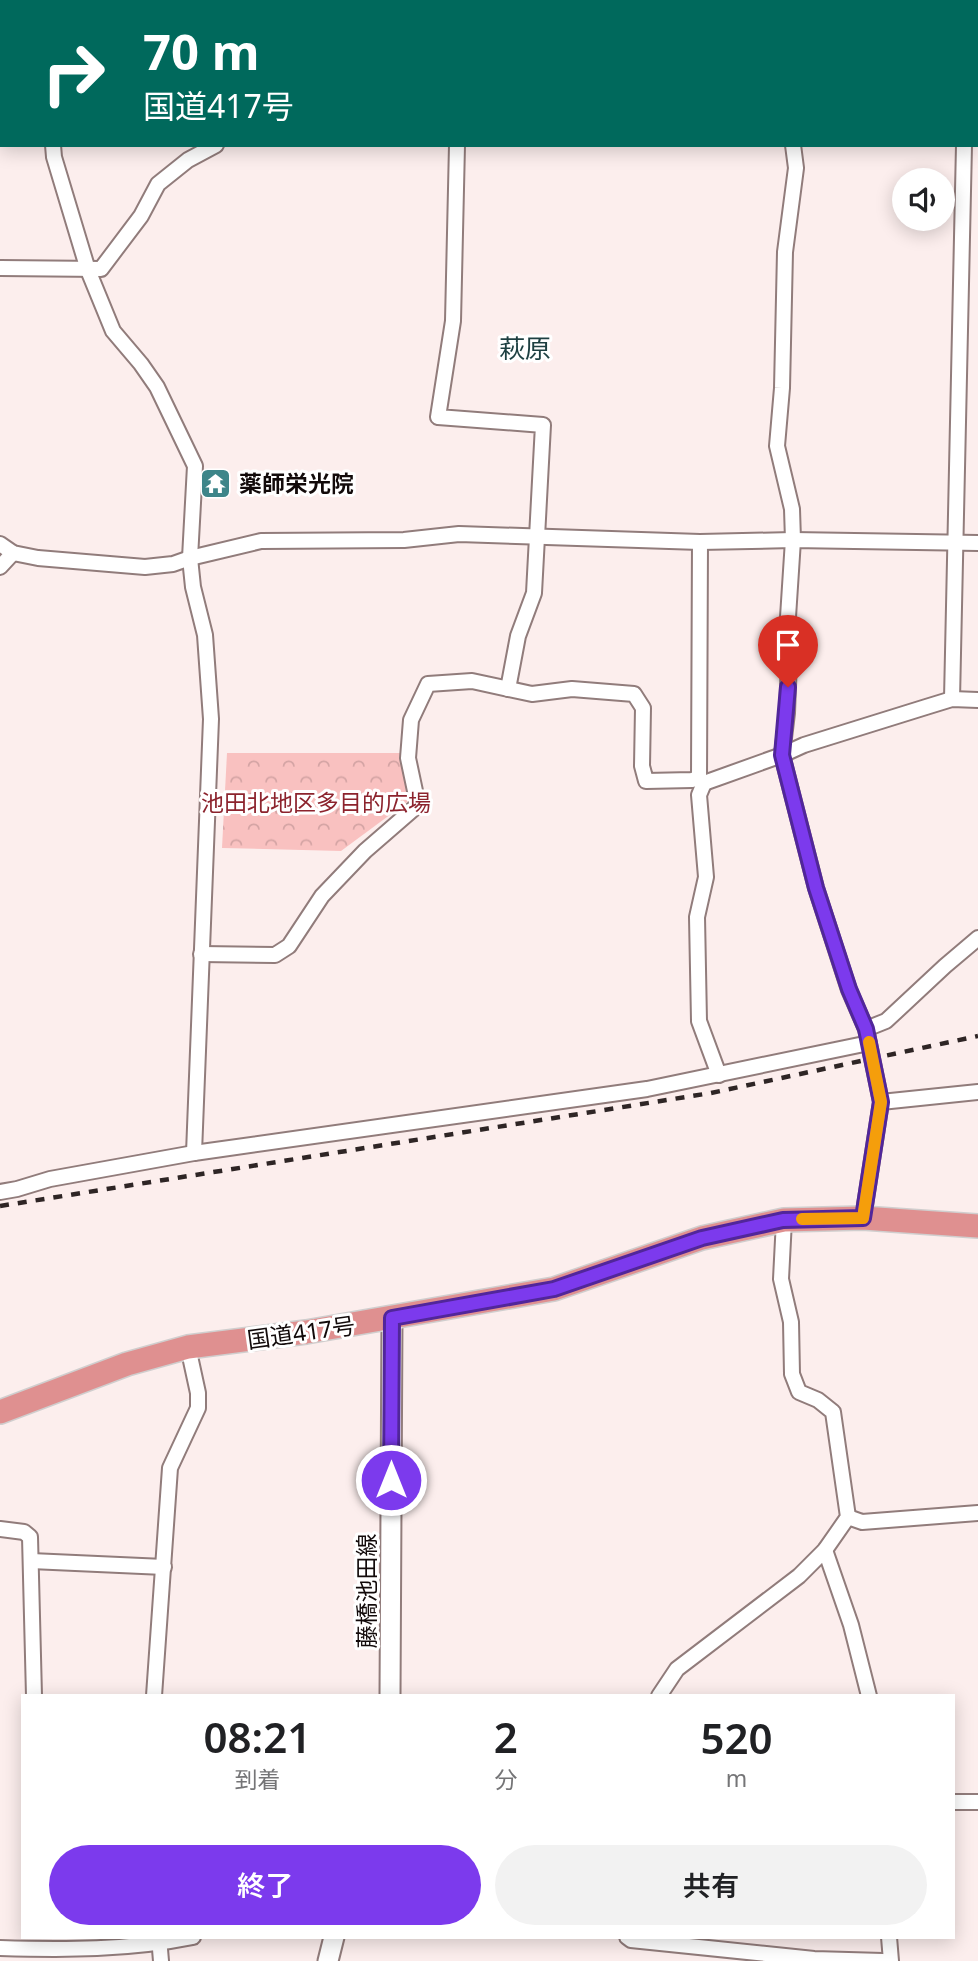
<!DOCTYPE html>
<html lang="ja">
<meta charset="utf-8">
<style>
body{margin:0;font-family:"Noto Sans","Noto Sans JP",sans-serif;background:#f2f2f2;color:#202124;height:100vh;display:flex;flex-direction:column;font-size:26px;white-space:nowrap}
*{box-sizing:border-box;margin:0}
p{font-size:23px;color:#757577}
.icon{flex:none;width:38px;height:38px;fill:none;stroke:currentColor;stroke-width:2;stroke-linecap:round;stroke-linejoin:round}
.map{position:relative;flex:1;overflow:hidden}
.sheet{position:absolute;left:21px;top:1694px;width:934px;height:245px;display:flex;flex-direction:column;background:#fff;border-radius:0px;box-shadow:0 4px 18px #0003}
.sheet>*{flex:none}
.banner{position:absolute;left:0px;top:0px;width:978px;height:147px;box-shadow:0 4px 18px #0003;background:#00695c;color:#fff;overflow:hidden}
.buttons{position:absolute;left:892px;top:168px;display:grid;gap:14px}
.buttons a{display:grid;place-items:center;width:63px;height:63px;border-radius:50%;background:#fff;box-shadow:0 4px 18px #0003;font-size:35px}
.pin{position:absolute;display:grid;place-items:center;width:60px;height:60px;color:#fff;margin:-72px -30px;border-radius:50% 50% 50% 0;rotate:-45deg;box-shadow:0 0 7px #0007}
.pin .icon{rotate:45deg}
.me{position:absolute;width:77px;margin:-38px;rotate:0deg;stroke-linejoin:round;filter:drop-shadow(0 0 5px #0008)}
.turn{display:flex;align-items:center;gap:24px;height:147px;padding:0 28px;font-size:32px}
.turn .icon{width:91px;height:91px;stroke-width:2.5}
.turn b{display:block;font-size:49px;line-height:60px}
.eta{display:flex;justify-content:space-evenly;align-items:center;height:119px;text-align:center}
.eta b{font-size:42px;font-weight:600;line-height:49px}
.cta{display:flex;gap:14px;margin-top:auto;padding:14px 28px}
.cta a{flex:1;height:80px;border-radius:42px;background:#7c3aed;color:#fff;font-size:28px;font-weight:600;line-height:80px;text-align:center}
.cta a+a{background:#f2f2f2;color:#202124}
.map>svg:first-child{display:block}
</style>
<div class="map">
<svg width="978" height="1961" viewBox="0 0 978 1961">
<defs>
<pattern id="park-crowns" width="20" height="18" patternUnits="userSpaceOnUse" patternTransform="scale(1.75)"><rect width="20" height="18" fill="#f9c1c0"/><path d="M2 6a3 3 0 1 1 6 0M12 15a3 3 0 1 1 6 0" fill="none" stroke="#d4a4a4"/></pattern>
</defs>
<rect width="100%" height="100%" fill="#fceeed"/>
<polygon fill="url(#park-crowns)" points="227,753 401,753 410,800 341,851 222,848"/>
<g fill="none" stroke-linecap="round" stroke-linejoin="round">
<defs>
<g id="minor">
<polyline points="401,0 401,2"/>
<polyline points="763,0 764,2"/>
<polyline points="952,0 954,2"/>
<polyline points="967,0 967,2"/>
<polyline points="149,2 149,0"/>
<polyline points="460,2 460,0"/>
<polyline points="509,2 514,0"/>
<polyline points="833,2 835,0"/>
<polyline points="53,145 54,157 88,270 113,331 141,364 157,387 195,466 190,558 193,587 205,635 211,719 194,1153"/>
<polyline points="457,145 453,321 438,417 543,425 534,593 518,636 508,689"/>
<polyline points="793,145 796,168 785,252 782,388 777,446 792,509 793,540 788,617 789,660 787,713 782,755 816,888 849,990 866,1029 881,1102 863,1218"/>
<polyline points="0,268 101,269 141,216 158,184 188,160 216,145"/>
<polyline points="0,544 13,553 38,558 145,567 173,564 190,558 261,541 404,540 459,534 700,542 793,540 978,543"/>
<polyline points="0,567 13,553"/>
<polyline points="952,699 964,145"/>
<polyline points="699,778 700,542"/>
<polyline points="704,783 699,795 706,877 697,917 699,1021 719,1075"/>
<polyline points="201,954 275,955 289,946 322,896 365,851 418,805 408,758 411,720 428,684 472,681 532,694 572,689 634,694 643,708 642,766 646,781 692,780 699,778 704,783 782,755 804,745 926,707 952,699 978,700"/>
<polyline points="866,1029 886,1021 945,966 978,938"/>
<polyline points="881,1102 978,1092"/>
<polyline points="0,1192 17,1189 50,1179 194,1153 647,1089 869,1043"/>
<polyline points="848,1517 862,1522 978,1513"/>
<polyline points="0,1529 24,1532 30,1537 34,1696"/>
<polyline points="825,1550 851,1625 869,1696"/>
<polyline points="31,1561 164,1567"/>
<polyline points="154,1696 170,1468 198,1408 198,1393 188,1347"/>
<polyline points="659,1696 677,1669 799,1576 825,1550 848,1517 833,1412 818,1400 799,1392 792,1374 791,1322 781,1279 784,1220"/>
<polyline points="954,1802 978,1802"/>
<polyline points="159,1937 161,1961"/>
<polyline points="627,1937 631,1940 814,1959 883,1961"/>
<polyline points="889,1937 891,1961"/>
<path d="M0 1948C65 1950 129 1950 193 1937"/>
</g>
<g id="secondary">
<polyline points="390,1696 392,1318"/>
<polyline points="328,1961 334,1937"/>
</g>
<polyline id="trunk" points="0,1412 127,1364 188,1347 306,1332 554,1289 702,1238 784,1220 863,1218 978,1226"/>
</defs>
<use href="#minor" stroke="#917c7b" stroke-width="18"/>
<use href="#secondary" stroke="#917c7b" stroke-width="23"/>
<use href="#trunk" stroke="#d0cece" stroke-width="26"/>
<use href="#minor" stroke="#fff" stroke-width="14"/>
<use href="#secondary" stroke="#fff" stroke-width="19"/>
<use href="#trunk" stroke="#df9090" stroke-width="23"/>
<polyline stroke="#2e2525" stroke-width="4.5" stroke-dasharray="9 9" stroke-linecap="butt" points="0,1206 711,1093 978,1036"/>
</g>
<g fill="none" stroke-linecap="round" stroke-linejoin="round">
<defs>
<polyline id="route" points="391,1480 392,1318 554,1289 702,1238 783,1220 863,1218 881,1102 866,1029 849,989 816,888 782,755 788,687"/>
</defs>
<use href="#route" stroke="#51269a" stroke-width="18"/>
<use href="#route" stroke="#7c3aed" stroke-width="12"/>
<polyline stroke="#f59e0b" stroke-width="12" points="802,1219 863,1218 881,1102 869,1042"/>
</g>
<defs>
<symbol id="temple-square" viewBox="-11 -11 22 22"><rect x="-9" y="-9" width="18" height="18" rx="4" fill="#3d8589" stroke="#fff"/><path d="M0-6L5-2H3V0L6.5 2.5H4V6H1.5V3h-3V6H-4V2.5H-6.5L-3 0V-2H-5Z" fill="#fff"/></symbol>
</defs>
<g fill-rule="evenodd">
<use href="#temple-square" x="198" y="466" width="35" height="35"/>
</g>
<g text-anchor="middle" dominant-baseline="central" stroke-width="6" stroke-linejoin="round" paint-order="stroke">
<g font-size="23" font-weight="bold" fill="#120a0a" stroke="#fff" text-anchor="start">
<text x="239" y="483">薬師栄光院</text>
</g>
<g font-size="23" fill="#8c232d" stroke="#fff">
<text x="316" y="802">池田北地区多目的広場</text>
</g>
<g font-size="23" fill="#120a0a" stroke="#fff">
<text transform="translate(301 1332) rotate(-8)">国道417号</text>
<text transform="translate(366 1591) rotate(-90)">藤橋池田線</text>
</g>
<g font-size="26" fill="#1d3f41" stroke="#fff">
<text x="525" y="348">萩原</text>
</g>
</g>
</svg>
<div class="buttons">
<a><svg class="icon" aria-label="sound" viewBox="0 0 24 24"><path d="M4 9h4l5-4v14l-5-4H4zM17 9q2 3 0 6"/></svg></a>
</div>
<div class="pin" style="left:788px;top:687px;background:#d93025"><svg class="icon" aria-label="arrive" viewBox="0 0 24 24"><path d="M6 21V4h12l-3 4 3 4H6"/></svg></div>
<svg class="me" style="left:391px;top:1480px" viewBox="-20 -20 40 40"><circle r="17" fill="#7c3aed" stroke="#fff" stroke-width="3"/><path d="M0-11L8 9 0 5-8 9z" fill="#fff"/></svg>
<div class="banner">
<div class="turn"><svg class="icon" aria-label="right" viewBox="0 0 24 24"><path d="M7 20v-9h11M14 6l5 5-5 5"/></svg><div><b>70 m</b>国道417号</div></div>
</div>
<section class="sheet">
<div class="eta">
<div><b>08:21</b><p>到着</p></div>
<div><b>2</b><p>分</p></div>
<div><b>520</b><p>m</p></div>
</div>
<div class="cta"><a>終了</a><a>共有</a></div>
</section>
</div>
